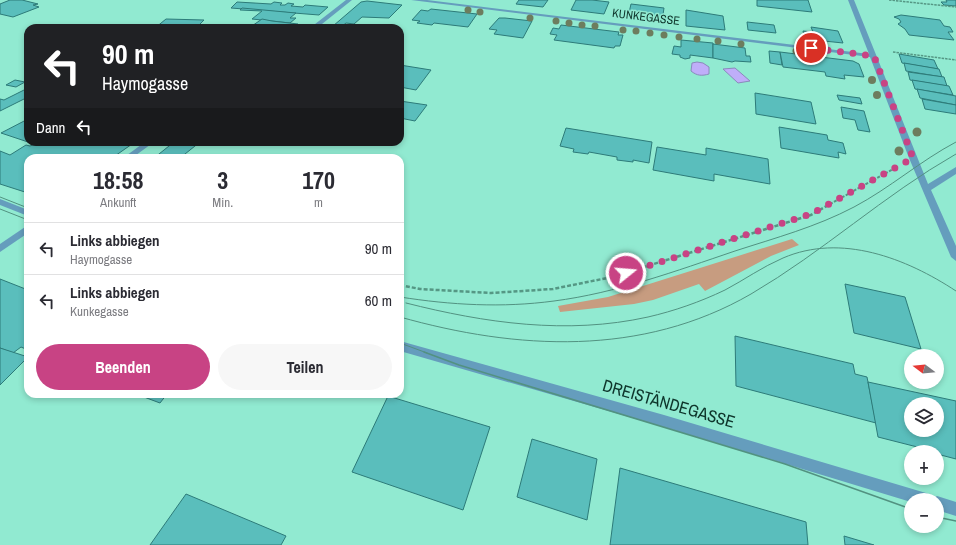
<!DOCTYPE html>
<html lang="de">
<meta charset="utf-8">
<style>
body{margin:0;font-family:"Archivo Narrow",sans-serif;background:#f7f7f7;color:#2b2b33;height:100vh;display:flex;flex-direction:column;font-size:15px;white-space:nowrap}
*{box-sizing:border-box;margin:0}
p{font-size:13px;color:#7c7c81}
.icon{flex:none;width:22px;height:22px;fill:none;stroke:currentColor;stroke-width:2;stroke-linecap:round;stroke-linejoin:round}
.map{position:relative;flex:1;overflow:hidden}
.side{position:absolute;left:24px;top:154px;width:380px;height:244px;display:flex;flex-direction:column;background:#fff;border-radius:12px;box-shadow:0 2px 6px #0003}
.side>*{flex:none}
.guide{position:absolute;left:24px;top:24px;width:380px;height:122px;border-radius:12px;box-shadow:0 2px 6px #0003;background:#202124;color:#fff;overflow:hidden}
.needle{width:26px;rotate:286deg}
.controls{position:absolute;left:904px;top:349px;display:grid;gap:8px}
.controls a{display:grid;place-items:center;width:40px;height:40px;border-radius:50%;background:#fff;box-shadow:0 2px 6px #0003;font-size:20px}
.pin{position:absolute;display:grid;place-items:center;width:34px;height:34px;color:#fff;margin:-17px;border:2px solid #fff;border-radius:50%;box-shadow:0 1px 4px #0007}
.me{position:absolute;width:44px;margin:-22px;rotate:73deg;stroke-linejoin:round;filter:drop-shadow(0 0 3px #0008)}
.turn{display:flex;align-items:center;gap:14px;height:84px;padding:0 12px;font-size:18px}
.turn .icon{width:52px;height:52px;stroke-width:2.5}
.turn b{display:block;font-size:28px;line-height:34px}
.then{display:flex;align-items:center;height:38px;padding:0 12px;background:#0003;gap:8px;font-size:15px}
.eta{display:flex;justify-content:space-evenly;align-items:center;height:68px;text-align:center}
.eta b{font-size:24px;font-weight:700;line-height:28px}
.cta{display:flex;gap:8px;margin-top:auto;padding:8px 12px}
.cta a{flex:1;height:46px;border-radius:24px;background:#c84384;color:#fff;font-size:16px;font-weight:700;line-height:46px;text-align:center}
.cta a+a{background:#f7f7f7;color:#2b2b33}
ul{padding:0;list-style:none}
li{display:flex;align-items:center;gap:12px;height:52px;padding:0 12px;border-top:1px solid #e1e1e2}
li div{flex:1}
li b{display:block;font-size:15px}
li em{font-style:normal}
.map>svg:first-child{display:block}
</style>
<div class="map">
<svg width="956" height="545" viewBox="0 0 956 545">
<rect width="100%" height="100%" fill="#91ead1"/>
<polygon fill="#c79c80" points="792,239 799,245 771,256 705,291 699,284 653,300 634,304 560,312 558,306 608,297"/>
<g fill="#bfaef9" stroke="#8a8abb">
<path d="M697 62 703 63 709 67V74C702 76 697 76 691 71L692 63Z"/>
<polygon points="735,68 750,81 738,83 723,69"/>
</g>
<g fill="#5abebc" stroke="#2d7b79" fill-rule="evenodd">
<polygon points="10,0 22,0 38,4 33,5 39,7 13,17 0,14 0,4"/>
<polygon points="519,0 548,0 543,7 516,4"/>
<polygon points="576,0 592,0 609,2 604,14 571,10"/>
<polygon points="757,0 808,0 812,12 757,6"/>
<polygon points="946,0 956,0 956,6 944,5 941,2 947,2"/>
<polygon points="367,1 402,5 389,18 362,17 354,24 346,23 341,27 333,26 361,2"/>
<polygon points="237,2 271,4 274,2 282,3 280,5 285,5 288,3 294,4 291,6 303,7 305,5 328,7 319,15 231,8"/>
<polygon points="631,4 664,8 662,21 628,17"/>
<polygon points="242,8 296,13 290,18 296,18 290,23 252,19 262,11 240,10"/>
<polygon points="431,9 477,14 468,27 434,23 432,25 417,23 420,21 412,20 421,10 428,11"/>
<polygon points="686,10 723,16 725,30 686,26"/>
<polygon points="901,15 940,20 944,26 950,27 953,32 948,32 954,40 909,35 905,29 898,24 901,22 899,19 894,17"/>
<polygon points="499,18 505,18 532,21 523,38 494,34 497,30 489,29"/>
<polygon points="166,19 204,20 196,28 155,28"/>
<polygon points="262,19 272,21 298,24 293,28 249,28"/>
<polygon points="747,22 774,25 776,33 748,30"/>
<polygon points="561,25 619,32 618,35 623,35 620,46 615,46 614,48 554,40 557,35 550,34 553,28 559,29"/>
<polygon points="811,27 838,31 843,43 805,39 803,31 813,32"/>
<polygon points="681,40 713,43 713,58 690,55 690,58 685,59 680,57 680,55 672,54 674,46 681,47"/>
<polygon points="713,44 745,48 746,56 750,56 751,62 735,61 732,62 713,58"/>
<polygon points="769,51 780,52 782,65 770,63"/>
<polygon points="780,52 853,61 859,64 864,77 844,75 845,79 826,76 825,72 783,67"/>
<polygon points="899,54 934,60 938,69 902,63"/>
<polygon points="904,63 939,69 942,77 906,71"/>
<polygon points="400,65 431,70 416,90 400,87"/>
<polygon points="908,72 944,77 947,86 910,80"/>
<polygon points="15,80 25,82 16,87 6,85"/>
<polygon points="912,80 949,86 953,95 915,89"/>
<polygon points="28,88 28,97 0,111 0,99 4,100"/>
<polygon points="917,89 956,96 956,105 920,98"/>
<polygon points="755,93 811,102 816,124 756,114"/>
<polygon points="837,95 860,98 862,104 839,100"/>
<polygon points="922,99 956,105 956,114 925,109"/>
<polygon points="400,101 427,105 415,121 400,118"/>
<polygon points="841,107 864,111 870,132 858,130 855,120 843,118"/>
<polygon points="28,119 28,142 1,133"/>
<polygon points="779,127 827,135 828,140 843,143 846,154 838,152 839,158 781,148"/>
<polygon points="566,128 652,142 649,163 633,160 633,162 617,160 617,157 589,152 588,154 573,152 574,149 560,146"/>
<polygon points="28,142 135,142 112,158 28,158 28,193 0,184 0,151 10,155 26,145 30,146 34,144"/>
<polygon points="174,142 200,142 180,158 154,158"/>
<polygon points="657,147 706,155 706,148 768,159 770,184 714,174 714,181 653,170"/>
<polygon points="0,279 28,290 28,350 21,347 13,353 0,348"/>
<polygon points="845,284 905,297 921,349 854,333"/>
<polygon points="735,336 853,364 855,374 867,377 876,423 736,386"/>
<polygon points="0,348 28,357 0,385"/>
<path d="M868 382 956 401V459L937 454V452L878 437ZM911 404H937V430H911Z"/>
<polygon points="136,394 167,394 160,403"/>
<polygon points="388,396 490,427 463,510 352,472"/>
<polygon points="532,439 597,459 587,520 517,497"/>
<polygon points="620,468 806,522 808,545 610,545"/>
<polygon points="186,494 286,536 281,545 150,545"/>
<polygon points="844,536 874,545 845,545"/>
</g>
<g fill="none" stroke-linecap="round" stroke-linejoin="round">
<g stroke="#559784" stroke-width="1.5" stroke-dasharray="2.5 1" stroke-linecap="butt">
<polyline points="889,0 956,7"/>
<polyline points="893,52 956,60"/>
</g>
<polyline stroke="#559784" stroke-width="2" stroke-dasharray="3 1.5" stroke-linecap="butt" points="830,204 895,168"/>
<polyline stroke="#559784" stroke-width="2.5" stroke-dasharray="4 2" stroke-linecap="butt" points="400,285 420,289 491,293 553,289 612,277 811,215 832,203"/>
<g fill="#659dbd" fill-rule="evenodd">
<polygon points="346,0 352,0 317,28 310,28"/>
<polygon points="411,0 427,0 869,54 848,0 854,0 928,184 956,167 956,174 931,190 956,246 956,261 951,257 909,158 870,57"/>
<polygon points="145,142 154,142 132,158 123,158"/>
<polygon points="28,225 28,233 0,252 0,244"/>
</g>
<g fill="#659dbd" fill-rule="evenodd">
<polygon points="0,199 28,210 28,216 0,205"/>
<polygon points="400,341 664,415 926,493 931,495 932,498 937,496 956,502 956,516 937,510 937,500 911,500 911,502 664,427 400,351"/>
</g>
<g stroke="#529281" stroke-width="1">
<polyline points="0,197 28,208"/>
<polyline points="0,209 28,220"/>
<path d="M400 297C451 305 502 308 554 301 616 293 676 271 735 251 775 238 816 227 854 207 890 188 920 161 956 142"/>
<path d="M406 303C485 323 567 335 648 317 674 311 700 302 725 290 744 280 762 267 783 258 841 233 906 258 956 291"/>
<path d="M400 317C517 350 642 357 751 294 823 252 884 195 956 154"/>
<polyline points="400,343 427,353"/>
</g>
<g stroke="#529281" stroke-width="1.5">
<polyline points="424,352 459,365 785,464 911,509"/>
<polyline points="937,517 956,521"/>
</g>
</g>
<g fill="#6d7d5e">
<circle cx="468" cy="10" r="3.5"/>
<circle cx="480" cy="12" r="3.5"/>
<circle cx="530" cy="18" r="3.5"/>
<circle cx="556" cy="21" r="3.5"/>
<circle cx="569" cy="23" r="3.5"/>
<circle cx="582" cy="25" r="3.5"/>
<circle cx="595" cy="26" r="3.5"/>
<circle cx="623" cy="30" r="3.5"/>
<circle cx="636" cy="31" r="3.5"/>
<circle cx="650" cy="33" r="3.5"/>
<circle cx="664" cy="35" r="3.5"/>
<circle cx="679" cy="37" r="3.5"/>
<circle cx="697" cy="39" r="3.5"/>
<circle cx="718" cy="41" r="3.5"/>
<circle cx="741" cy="44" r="3.5"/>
<circle cx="796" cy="51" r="3.5"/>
<circle cx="872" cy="80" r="4"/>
<circle cx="877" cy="95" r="4"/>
<circle cx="917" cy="132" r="4.5"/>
<circle cx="899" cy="151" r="4.5"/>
</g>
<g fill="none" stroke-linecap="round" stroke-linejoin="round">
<polyline stroke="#c84384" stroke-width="7" stroke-dasharray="0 12.6" points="626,273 811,214 913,158 874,56 811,48"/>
</g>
<g text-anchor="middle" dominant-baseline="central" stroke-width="3" stroke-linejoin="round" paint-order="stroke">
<g font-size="12" fill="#0e352b" stroke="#91ead1">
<text transform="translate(646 17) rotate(7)">KUNKEGASSE</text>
</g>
<g font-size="17" fill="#0e352b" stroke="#91ead1">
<text transform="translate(669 403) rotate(16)">DREISTÄNDEGASSE</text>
</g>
</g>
</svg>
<div class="controls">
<a><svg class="needle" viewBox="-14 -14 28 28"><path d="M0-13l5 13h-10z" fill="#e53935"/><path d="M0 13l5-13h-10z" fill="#7c7c81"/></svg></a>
<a><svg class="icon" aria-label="layers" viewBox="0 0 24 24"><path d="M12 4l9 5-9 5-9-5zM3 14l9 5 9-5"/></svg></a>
<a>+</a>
<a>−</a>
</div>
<div class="pin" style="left:811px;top:48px;background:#d93025"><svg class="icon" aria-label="arrive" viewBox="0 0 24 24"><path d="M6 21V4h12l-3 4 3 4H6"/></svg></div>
<svg class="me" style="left:626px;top:273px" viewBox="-20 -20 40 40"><circle r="17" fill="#c84384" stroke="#fff" stroke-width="3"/><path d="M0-11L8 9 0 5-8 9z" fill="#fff"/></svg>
<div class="guide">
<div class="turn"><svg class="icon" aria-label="left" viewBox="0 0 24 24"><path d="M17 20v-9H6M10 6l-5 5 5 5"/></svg><div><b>90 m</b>Haymogasse</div></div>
<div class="then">Dann<svg class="icon" aria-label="left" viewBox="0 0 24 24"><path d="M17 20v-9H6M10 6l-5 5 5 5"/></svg></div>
</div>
<section class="side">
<div class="eta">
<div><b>18:58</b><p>Ankunft</p></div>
<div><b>3</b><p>Min.</p></div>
<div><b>170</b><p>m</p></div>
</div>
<ul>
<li><svg class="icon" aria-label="left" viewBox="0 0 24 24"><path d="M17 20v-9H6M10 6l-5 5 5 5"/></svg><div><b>Links abbiegen</b><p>Haymogasse</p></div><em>90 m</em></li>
<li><svg class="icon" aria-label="left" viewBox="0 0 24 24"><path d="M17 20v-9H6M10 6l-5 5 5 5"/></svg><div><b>Links abbiegen</b><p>Kunkegasse</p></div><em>60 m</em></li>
</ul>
<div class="cta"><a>Beenden</a><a>Teilen</a></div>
</section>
</div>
